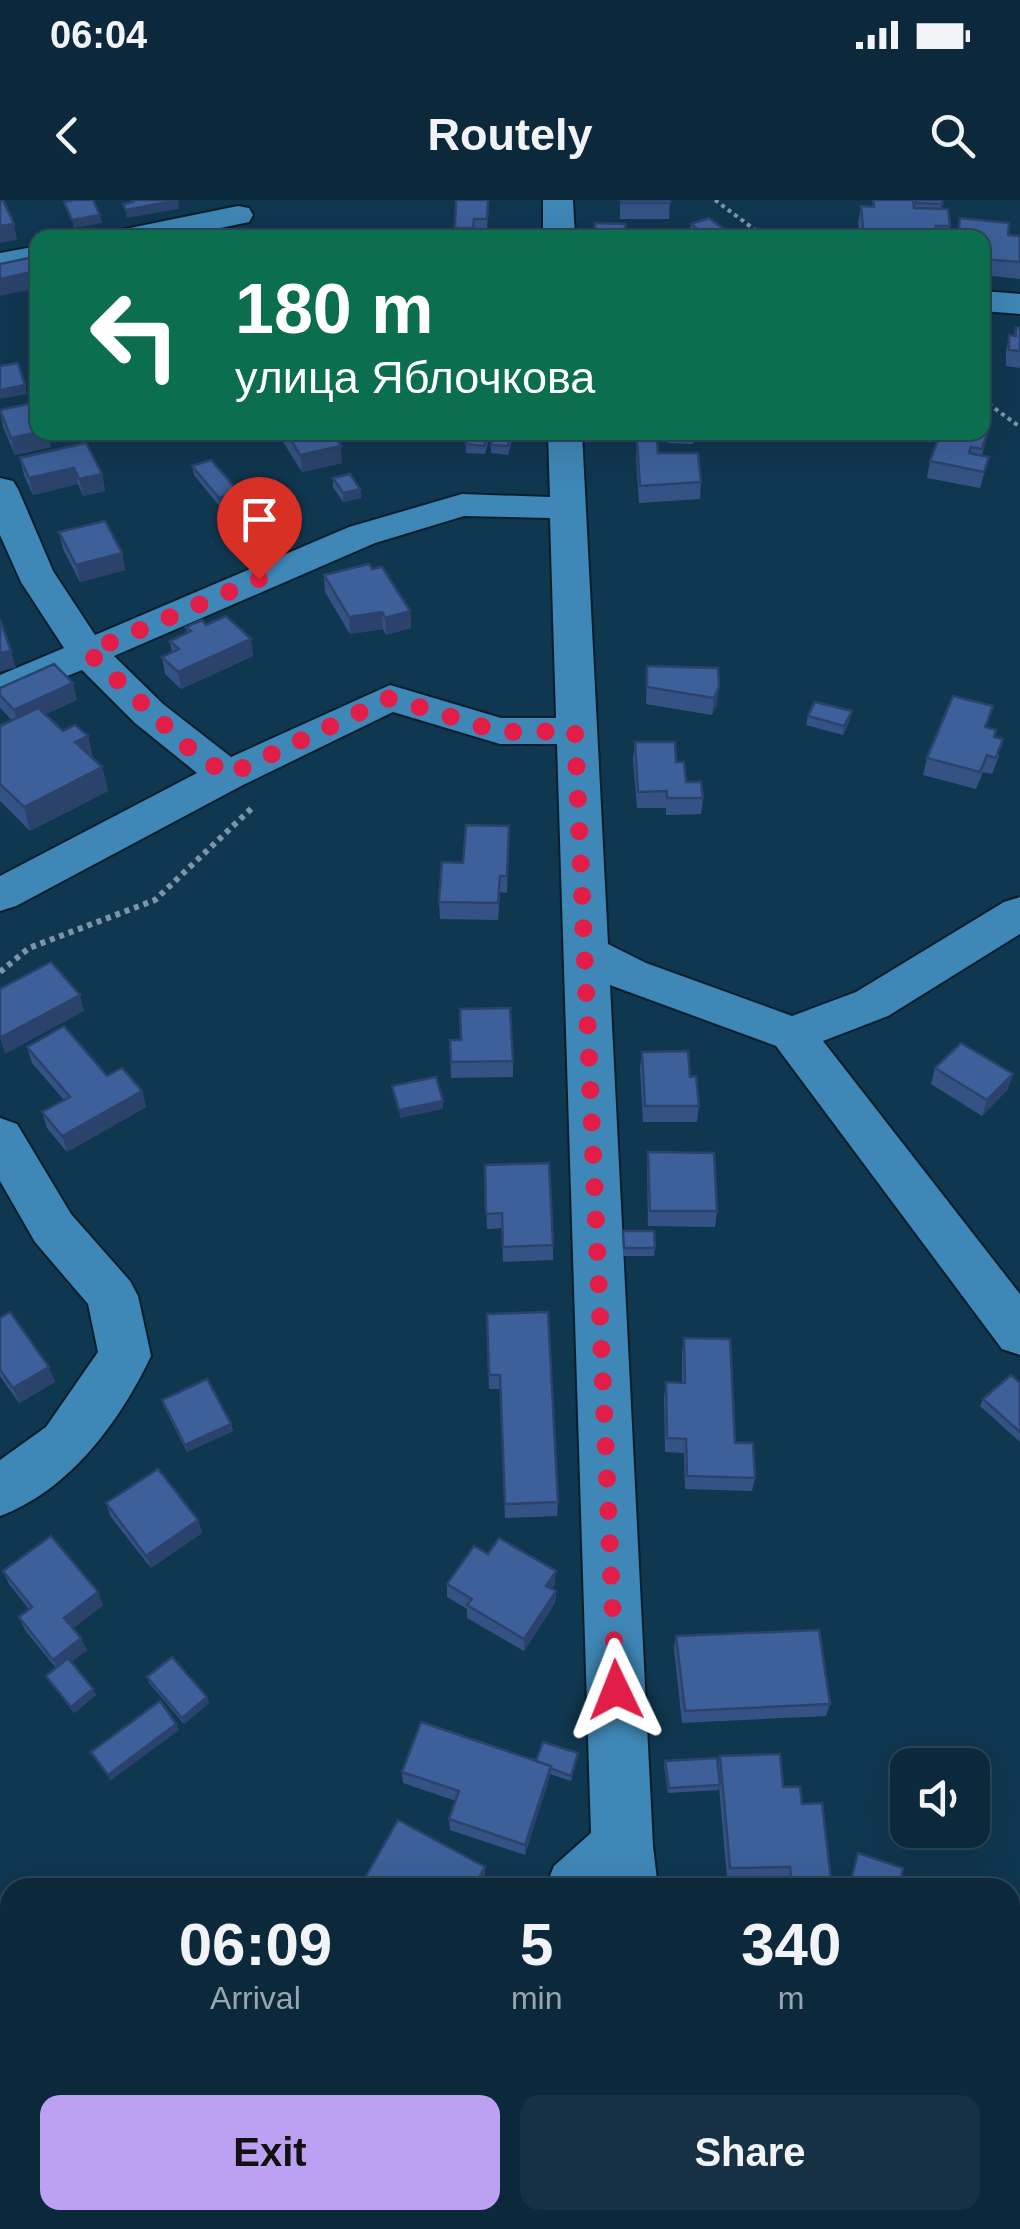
<!DOCTYPE html>
<meta charset="utf-8">
<style>
body{margin:0;font-family:Arial,sans-serif;background:#153143;color:#f1f3f6;height:100vh;display:flex;flex-direction:column;font-size:38px;white-space:nowrap}
*{box-sizing:border-box;margin:0}
p{font-size:32px;color:#9aa6af}
.icon{flex:none;width:55px;height:55px;fill:none;stroke:currentColor;stroke-width:2;stroke-linecap:round;stroke-linejoin:round}
.map{position:relative;flex:1;overflow:hidden}
.side{position:absolute;left:0px;top:1678px;width:1020px;height:352px;display:flex;flex-direction:column;background:#0c293c;border-radius:30px 30px 0 0;box-shadow:0 10px 40px #0002,0 0 0 2px #2c4556}
.side>*{flex:none}
.banner{position:absolute;left:30px;top:30px;width:960px;height:210px;border-radius:20px;box-shadow:0 10px 40px #0002,0 0 0 2px #2c4556;background:#0b6e4f;color:#fff;overflow:hidden}
.tools{position:absolute;left:890px;top:1548px;display:grid;gap:20px}
.tools a{display:grid;place-items:center;width:100px;height:100px;border-radius:20px;background:#0c293c;box-shadow:0 10px 40px #0002,0 0 0 2px #2c4556;font-size:50px}
.pin{position:absolute;display:grid;place-items:center;width:85px;height:85px;color:#fff;margin:-102px -42px;border-radius:50% 50% 50% 0;rotate:-45deg;box-shadow:0 0 10px #0007}
.pin .icon{rotate:45deg}
.me{position:absolute;width:110px;margin:-55px;rotate:358deg;stroke-linejoin:round;filter:drop-shadow(0 0 8px #0008)}
.turn{display:flex;align-items:center;gap:35px;height:210px;padding:0 40px;font-size:45px}
.turn .icon{width:130px;height:130px;stroke-width:2.5}
.turn b{display:block;font-size:70px;line-height:85px}
.eta{display:flex;justify-content:space-evenly;align-items:center;height:170px;text-align:center}
.eta b{font-size:60px;font-weight:800;line-height:70px}
.button{display:flex;gap:20px;margin-top:auto;padding:20px 40px}
.button a{flex:1;height:115px;border-radius:20px;background:#bca0f2;color:#111;font-size:40px;font-weight:800;line-height:115px;text-align:center}
.button a+a{background:#153143;color:#f1f3f6}
.status{display:flex;justify-content:space-between;align-items:center;height:70px;padding:0 50px;background:#0c293c;direction:ltr}
.status svg{height:28px;fill:currentColor}
header{display:flex;justify-content:space-between;align-items:center;height:130px;padding:0 40px;background:#0c293c;font-size:45px;font-weight:800}
.map>svg:first-child{display:block}
</style>
<div class="status"><b>06:04</b><svg viewBox="0 0 49 12"><path d="M0 12V9h3v3zM5 12V6h3v6zM10 12V3h3v9zM15 12V0h3v12zM26 1h20v11H26zM47 4h2v5h-2z"/></svg></div>
<header><svg class="icon" aria-label="back" viewBox="0 0 24 24"><path d="M15 5l-7 7 7 7"/></svg>Routely<svg class="icon" aria-label="search" viewBox="0 0 24 24"><circle cx="10" cy="10" r="6"/><path d="M15 15l6 6"/></svg></header>
<div class="map">
<svg width="1020" height="2029" viewBox="0 0 1020 2029">
<rect width="100%" height="100%" fill="#103750"/>
<g fill="none" stroke-linecap="round" stroke-linejoin="round">
<defs>
<g id="minor">
<polygon points="543,0 573,0 575,38 543,38"/>
<polygon points="238,6 249,8 253,15 249,22 173,38 110,38 114,31 125,29"/>
<polygon points="38,46 38,65 0,73 0,53"/>
<polygon points="982,91 1020,94 1020,114 982,111"/>
<path d="M548 232H582L608 744 646 763 792 816 856 792 1004 702 1020 697V734L888 816 823 841 1020 1094V1155L1002 1149 776 846 610 785 653 1646 658 1688H545L554 1666 591 1633 557 544H500L393 512 243 585 16 706 0 711V676L197 573 135 523 82 470 0 503V475L64 448 21 382 0 335V278L13 281 18 289 53 371 95 435 349 327 462 294 550 297ZM464 316 550 318 556 518H501L390 485 231 557 163 504 114 456 375 343Z"/>
<path d="M0 918 17 924 71 1014 130 1081 138 1096 151 1156C120 1221 70 1290 0 1316V1260L46 1227 98 1152 88 1104 35 1042 0 981Z"/>
<polygon points="169,2020 244,2020 240,2029 165,2029"/>
<polygon points="634,2020 704,2020 705,2029 635,2029"/>
</g>
</defs>
<use href="#minor" stroke="#071e2d" stroke-width="4"/>
<g stroke="#7c96a8" stroke-width="4" stroke-dasharray="4 4" stroke-linecap="butt">
<polyline points="715,0 766,38"/>
<polyline points="982,199 1020,227"/>
</g>
<polyline stroke="#7c96a8" stroke-width="6" stroke-dasharray="5 5" stroke-linecap="butt" points="0,772 29,748 155,700 253,607"/>
<polyline stroke="#7c96a8" stroke-width="8" stroke-dasharray="6 6" stroke-linecap="butt" points="1010,1897 1020,1902"/>
<use href="#minor" fill="#3f87b6" fill-rule="evenodd"/>
</g>
<g fill="#345384">
<polygon points="488,0 487,36 455,38 455,28"/>
<polygon points="620,0 670,0 669,19 620,19"/>
<polygon points="873,0 914,8 914,0 942,0 941,9 950,26 948,38 860,38 858,23 861,6 872,7"/>
<polygon points="960,18 1008,35 1020,36 1020,79 982,75 982,38 957,38"/>
<polygon points="595,23 625,24 625,36 647,38 595,38"/>
<polygon points="691,24 725,38 697,38 690,32"/>
<polygon points="1016,127 1020,128 1020,168 1006,166 1006,152 1009,135 1014,136"/>
<polygon points="0,210 51,247 15,255 3,227"/>
<polygon points="988,231 982,256 989,257 980,288 927,278 930,261"/>
<polygon points="282,232 332,232 342,263 302,272 283,242"/>
<polygon points="489,232 489,239 485,254 466,253 466,244"/>
<polygon points="630,232 694,232 693,244 668,243 667,235 630,234"/>
<polygon points="512,240 508,255 491,253 491,245"/>
<polygon points="637,241 701,282 700,299 639,303 636,258"/>
<polygon points="20,258 102,274 105,291 83,296 78,284 33,295 24,275"/>
<polygon points="192,266 238,291 240,300 220,307 194,275"/>
<polygon points="333,278 360,289 361,298 343,302 333,287"/>
<polygon points="59,332 122,353 125,370 80,382 63,349"/>
<polygon points="372,369 410,411 411,428 386,435 383,429 350,434 325,392 324,375"/>
<polygon points="186,427 253,456 181,489 165,474 162,457 172,453 170,441 187,433"/>
<polygon points="647,466 718,468 717,504 712,515 646,504"/>
<polygon points="0,488 77,500 45,514 63,531 88,536 93,558 102,567 108,591 30,631 0,601 0,526 12,520 0,508"/>
<polygon points="808,516 850,520 843,535 806,525"/>
<polygon points="987,527 994,537 999,556 992,574 983,572 976,589 923,575 927,558"/>
<polygon points="635,542 676,562 686,582 703,598 701,614 666,615 666,608 637,608 633,559"/>
<polygon points="509,626 507,693 500,692 498,720 440,719 439,702 463,663"/>
<polygon points="450,840 513,861 513,877 451,878"/>
<polygon points="27,847 107,876 142,891 146,907 67,952 47,928 42,912 64,900 32,863"/>
<polygon points="642,852 690,877 699,906 697,922 643,922 640,868"/>
<polygon points="935,868 1013,874 1007,890 982,916 931,884"/>
<polygon points="648,952 717,1011 715,1027 648,1026 647,968"/>
<polygon points="485,965 553,1045 553,1060 503,1062 502,1028 487,1029"/>
<polygon points="623,1031 655,1048 654,1056 623,1056"/>
<polygon points="487,1114 558,1302 557,1316 505,1318 500,1189 489,1189"/>
<polygon points="0,1118 55,1182 19,1203 0,1176"/>
<polygon points="684,1138 735,1243 755,1278 752,1291 685,1289 684,1253 665,1252 664,1197 666,1182 682,1183 682,1152"/>
<polygon points="1020,1183 1020,1242 980,1206 983,1199"/>
<polygon points="162,1200 231,1224 233,1231 187,1252 164,1207"/>
<polygon points="106,1303 198,1320 202,1333 151,1368 111,1317"/>
<polygon points="488,1354 555,1384 552,1389 556,1391 555,1403 524,1451 467,1418 467,1409 447,1397 447,1384"/>
<polygon points="3,1371 103,1405 73,1428 87,1450 71,1462 93,1489 96,1495 74,1513 46,1476 56,1468 25,1430 19,1417 29,1409 9,1384"/>
<polygon points="676,1436 830,1504 826,1516 682,1523 674,1448"/>
<polygon points="147,1477 209,1503 184,1524 149,1483"/>
<polygon points="720,1556 783,1587 802,1604 832,1688 787,1688 786,1677 727,1678 719,1587 718,1590 668,1593 664,1567 665,1561 718,1566"/>
<polygon points="577,1559 571,1581 550,1574 525,1655 450,1630 449,1619 456,1601 403,1583 402,1572 536,1561"/>
<polygon points="485,1677 479,1688 367,1688 365,1678"/>
<polygon points="886,2020 1010,2020 1020,2029 904,2029"/>
</g>
<g fill="#2b436c">
<polygon points="178,0 179,9 127,18 126,10"/>
<polygon points="100,15 102,23 74,28 72,20"/>
<polygon points="14,24 17,40 0,43 0,26"/>
<polygon points="726,31 725,38 707,38 707,36"/>
<polygon points="37,71 38,88 0,96 0,79"/>
<polygon points="25,185 27,194 0,199 0,190"/>
<polygon points="38,232 47,232 51,247 15,255 11,238"/>
<polygon points="341,246 342,263 302,272 300,255"/>
<polygon points="74,268 78,284 33,295 29,278"/>
<polygon points="102,274 105,291 83,296 79,279"/>
<polygon points="360,289 361,298 343,302 343,293"/>
<polygon points="238,291 240,300 220,307 219,298"/>
<polygon points="122,353 125,370 80,382 76,365"/>
<polygon points="410,411 411,428 386,435 385,418"/>
<polygon points="382,412 383,429 350,434 349,417"/>
<polygon points="251,439 253,456 181,489 178,472"/>
<polygon points="11,451 16,468 0,471 0,453"/>
<polygon points="73,483 77,500 18,527 14,510"/>
<polygon points="719,487 717,504 712,515 714,498"/>
<polygon points="852,511 850,520 843,535 844,526"/>
<polygon points="88,536 93,560 75,542"/>
<polygon points="102,567 108,591 30,631 24,607"/>
<polygon points="80,795 84,811 5,854 0,838"/>
<polygon points="1013,874 1007,890 982,916 987,900"/>
<polygon points="142,891 146,907 67,952 62,936"/>
<polygon points="443,901 443,909 400,918 399,910"/>
<polygon points="49,1167 55,1182 19,1203 13,1188"/>
<polygon points="231,1224 233,1231 187,1252 185,1245"/>
<polygon points="198,1320 202,1333 151,1368 146,1356"/>
<polygon points="556,1371 555,1384 546,1398 546,1386"/>
<polygon points="556,1391 555,1403 524,1451 524,1439"/>
<polygon points="98,1392 103,1405 70,1431 64,1418"/>
<polygon points="81,1438 87,1450 59,1472 53,1460"/>
<polygon points="93,1489 96,1495 74,1513 71,1507"/>
<polygon points="207,1497 209,1503 184,1524 182,1518"/>
<polygon points="176,1524 179,1530 110,1581 108,1575"/>
<polygon points="551,1566 550,1577 525,1655 525,1645"/>
<polygon points="485,1667 485,1677 479,1688 473,1688"/>
<polygon points="0,1939 7,1945 10,1950 10,1958"/>
<polygon points="10,2008 10,2020 0,2027 0,2016"/>
</g>
<g fill="#3d609a" stroke="#2b436c" stroke-width="2.5">
<polygon points="3,0 14,24 0,26 0,1"/>
<polygon points="74,0 93,0 100,15 72,20 64,2"/>
<polygon points="132,0 178,0 126,10 123,4 133,2"/>
<polygon points="456,0 488,0 487,19 474,19 473,28 455,28"/>
<rect x="621" y="0" width="49" height="3"/>
<polygon points="873,0 913,0 914,8 948,9 950,26 936,26 936,31 863,29 861,6 874,7"/>
<polygon points="916,0 942,0 942,4 916,3"/>
<polygon points="709,18 726,31 707,36 691,24"/>
<polygon points="960,18 1009,23 1008,35 1020,36 1020,62 982,59 982,38 958,38"/>
<polygon points="595,23 625,24 625,32 595,31"/>
<polygon points="203,30 207,38 169,37"/>
<polygon points="29,58 37,71 0,79 0,64"/>
<polygon points="1016,127 1020,128 1020,151 1009,150 1009,135 1016,136"/>
<polygon points="18,163 25,185 0,190 0,166"/>
<polygon points="38,202 38,232 11,238 0,210"/>
<polygon points="982,230 988,231 982,249 971,247 969,253 989,257 984,272 930,261 941,232 982,232"/>
<polygon points="286,232 332,232 341,246 300,255"/>
<polygon points="470,232 489,232 484,246 466,244"/>
<polygon points="494,232 511,232 508,246 491,245"/>
<polygon points="637,241 657,241 658,253 698,253 701,282 640,286"/>
<polygon points="86,243 102,274 79,279 74,268 29,278 20,258"/>
<polygon points="211,260 238,291 219,298 192,266"/>
<polygon points="350,274 360,289 343,293 333,278"/>
<polygon points="105,321 122,353 76,365 59,332"/>
<polygon points="369,364 372,369 382,367 410,411 385,418 382,412 349,417 324,375"/>
<polygon points="226,416 251,439 178,472 162,457 179,449 170,441 191,431 186,427 202,420 206,425"/>
<polygon points="0,420 11,451 0,453"/>
<polygon points="54,464 73,483 14,510 0,495 0,488"/>
<polygon points="647,466 718,468 719,487 714,498 647,487"/>
<polygon points="953,496 993,506 985,527 996,530 994,537 1003,539 996,558 987,555 980,572 927,558"/>
<polygon points="815,502 852,511 844,526 808,516"/>
<polygon points="38,508 63,531 75,525 88,536 75,542 102,567 24,607 0,584 0,526"/>
<polygon points="635,542 675,542 676,562 684,562 686,582 701,582 703,598 667,598 667,591 638,592"/>
<polygon points="466,625 509,626 507,676 500,676 498,703 439,702 442,662 463,663"/>
<polygon points="51,762 80,795 0,838 0,789"/>
<polygon points="510,808 513,861 451,862 450,840 461,840 460,809"/>
<polygon points="64,826 107,876 122,868 142,891 62,936 42,912 70,897 27,847"/>
<polygon points="961,843 1013,874 987,900 935,868"/>
<polygon points="688,851 690,877 696,876 699,906 645,906 642,852"/>
<polygon points="436,877 443,901 399,910 392,886"/>
<polygon points="648,952 714,953 717,1011 650,1011"/>
<polygon points="549,963 553,1045 503,1047 502,1013 486,1014 485,965"/>
<polygon points="623,1031 654,1031 655,1048 624,1048"/>
<polygon points="10,1112 49,1167 13,1188 0,1170 0,1118"/>
<polygon points="548,1112 558,1302 505,1304 500,1175 489,1175 487,1114"/>
<polygon points="684,1138 730,1139 735,1243 753,1243 755,1278 687,1276 686,1239 667,1238 666,1182 685,1183"/>
<polygon points="1011,1175 1020,1183 1020,1232 983,1199"/>
<polygon points="207,1179 231,1224 185,1245 162,1200"/>
<polygon points="158,1269 198,1320 146,1356 106,1303"/>
<polygon points="51,1336 98,1392 64,1418 81,1438 53,1460 19,1417 32,1407 3,1371"/>
<polygon points="499,1338 556,1371 546,1386 556,1391 524,1439 467,1405 472,1399 447,1384 474,1346 488,1354"/>
<polygon points="819,1430 830,1504 685,1511 676,1436"/>
<polygon points="172,1457 207,1497 182,1518 147,1477"/>
<polygon points="68,1458 93,1489 71,1507 46,1476"/>
<polygon points="160,1501 176,1524 108,1575 91,1552"/>
<polygon points="421,1522 551,1566 525,1645 449,1619 459,1591 402,1572"/>
<polygon points="543,1542 578,1553 571,1576 550,1568 551,1566 536,1561"/>
<polygon points="780,1554 783,1587 800,1587 802,1604 822,1603 832,1688 792,1688 790,1667 730,1668 720,1556"/>
<polygon points="717,1558 720,1585 669,1588 665,1561"/>
<polygon points="398,1620 485,1667 473,1688 382,1688 365,1678"/>
<polygon points="858,1653 903,1668 899,1688 849,1688"/>
<polygon points="264,1681 274,1688 260,1688"/>
<polygon points="1010,1910 1020,1914 1020,2029 948,2029 929,2020 1010,2020"/>
<polygon points="0,1940 10,1958 10,2008 0,2016"/>
<polygon points="82,2020 87,2020 92,2029 71,2029"/>
</g>
<g fill="none" stroke-linecap="round" stroke-linejoin="round">
<polyline stroke="#e11d48" stroke-width="18" stroke-dasharray="0 32.4" points="259,379 88,452 192,551 228,575 390,498 500,532 575,531 616,1490"/>
</g>
</svg>
<div class="tools">
<a><svg class="icon" aria-label="sound" viewBox="0 0 24 24"><path d="M4 9h4l5-4v14l-5-4H4zM17 9q2 3 0 6"/></svg></a>
</div>
<div class="pin" style="left:259px;top:379px;background:#d93025"><svg class="icon" aria-label="arrive" viewBox="0 0 24 24"><path d="M6 21V4h12l-3 4 3 4H6"/></svg></div>
<svg class="me" style="left:616px;top:1490px" viewBox="-20 -20 40 40"><path d="M0-17L14 15 0 8-14 15z" fill="#e11d48" stroke="#fff" stroke-width="4"/></svg>
<div class="banner">
<div class="turn"><svg class="icon" aria-label="left" viewBox="0 0 24 24"><path d="M17 20v-9H6M10 6l-5 5 5 5"/></svg><div><b>180 m</b>улица Яблочкова</div></div>
</div>
<section class="side">
<div class="eta">
<div><b>06:09</b><p>Arrival</p></div>
<div><b>5</b><p>min</p></div>
<div><b>340</b><p>m</p></div>
</div>
<div class="button"><a>Exit</a><a>Share</a></div>
</section>
</div>
